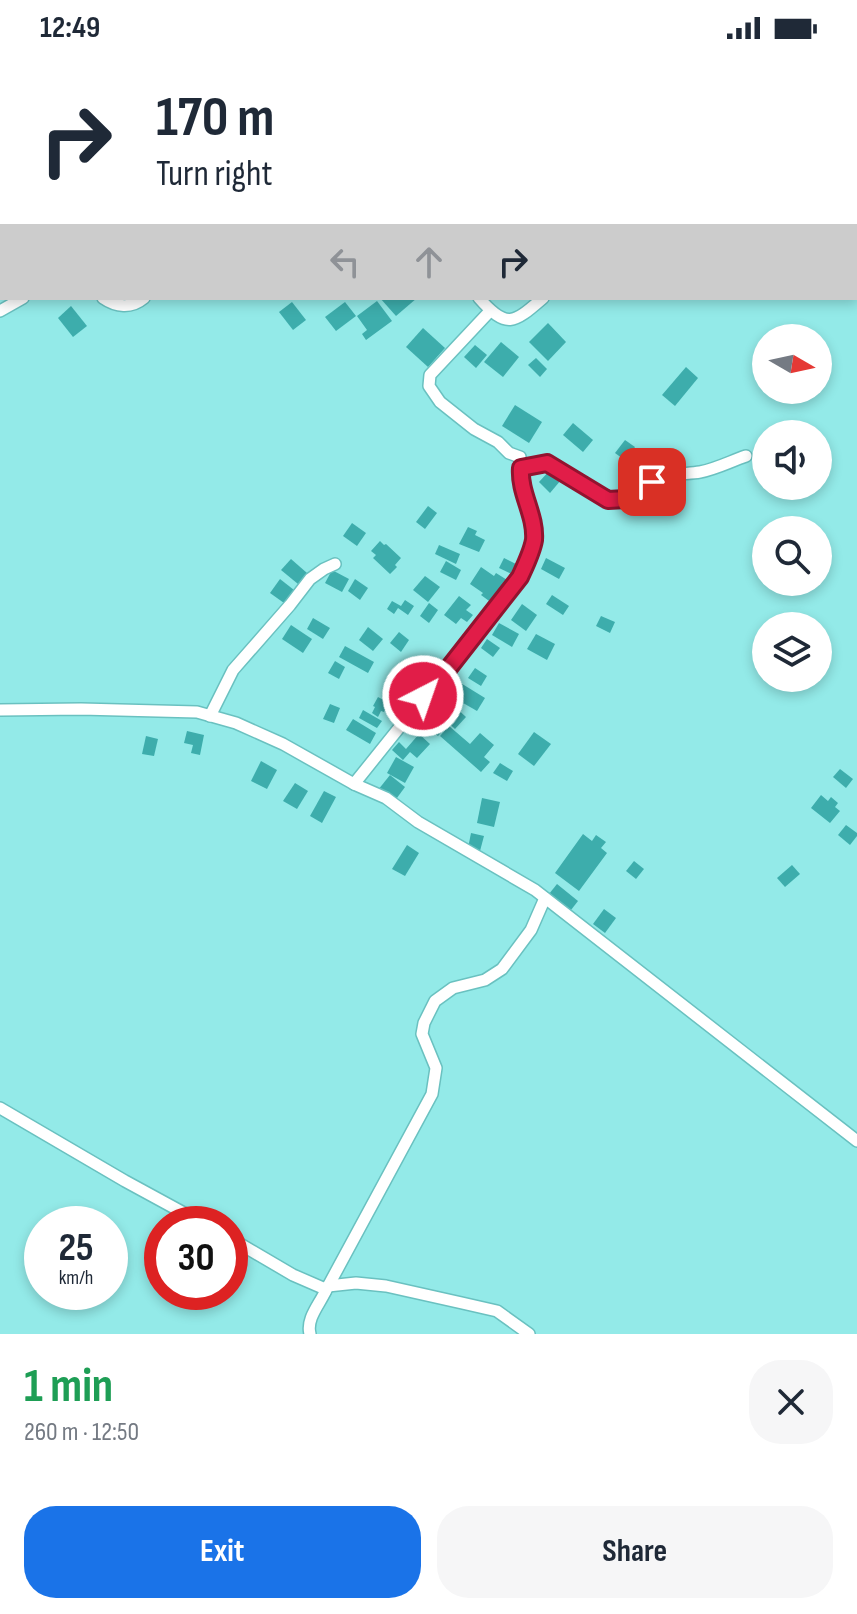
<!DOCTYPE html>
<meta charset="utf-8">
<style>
body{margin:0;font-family:"Sofia Sans Condensed",sans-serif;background:#f6f6f7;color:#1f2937;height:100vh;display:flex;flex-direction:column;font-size:30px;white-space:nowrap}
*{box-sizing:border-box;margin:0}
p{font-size:26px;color:#747a83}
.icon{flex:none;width:44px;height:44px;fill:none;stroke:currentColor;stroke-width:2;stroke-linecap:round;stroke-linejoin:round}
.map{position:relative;height:1278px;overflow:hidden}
.details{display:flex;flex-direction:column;background:#fff;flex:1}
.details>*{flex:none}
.banner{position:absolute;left:0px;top:0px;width:858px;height:244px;box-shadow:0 4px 12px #0003;background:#fff;color:#1f2937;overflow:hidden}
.needle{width:52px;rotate:99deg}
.controls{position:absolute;left:752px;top:268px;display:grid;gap:16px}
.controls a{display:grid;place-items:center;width:80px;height:80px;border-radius:50%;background:#fff;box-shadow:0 4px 12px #0003;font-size:40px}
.speed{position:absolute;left:24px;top:1150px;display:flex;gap:16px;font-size:40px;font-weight:700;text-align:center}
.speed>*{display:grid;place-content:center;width:104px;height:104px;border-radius:50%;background:#fff;box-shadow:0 4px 12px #0003;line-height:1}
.speed small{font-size:20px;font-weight:400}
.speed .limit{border:12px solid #d22;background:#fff;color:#111}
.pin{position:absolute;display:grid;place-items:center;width:68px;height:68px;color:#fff;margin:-34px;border-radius:16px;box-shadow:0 4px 12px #0006}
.me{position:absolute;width:88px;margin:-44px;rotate:41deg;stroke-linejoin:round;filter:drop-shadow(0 0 6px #0008)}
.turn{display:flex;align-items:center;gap:28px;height:168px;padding:0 24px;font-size:36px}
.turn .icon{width:104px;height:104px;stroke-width:2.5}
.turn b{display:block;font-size:56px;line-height:68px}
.lanes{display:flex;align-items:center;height:76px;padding:0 24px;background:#0003;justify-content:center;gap:40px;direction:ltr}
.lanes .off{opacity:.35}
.round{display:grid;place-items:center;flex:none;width:84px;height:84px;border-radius:32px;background:#f6f6f7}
.summary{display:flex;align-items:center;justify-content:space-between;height:136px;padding:0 24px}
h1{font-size:48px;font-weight:700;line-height:60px;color:#1e9e55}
.action{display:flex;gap:16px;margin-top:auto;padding:16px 24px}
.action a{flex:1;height:92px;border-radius:32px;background:#1a73e8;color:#fff;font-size:32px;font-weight:700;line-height:92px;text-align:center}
.action a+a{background:#f6f6f7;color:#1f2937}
.status{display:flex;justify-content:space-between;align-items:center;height:56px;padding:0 40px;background:#fff;direction:ltr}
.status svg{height:22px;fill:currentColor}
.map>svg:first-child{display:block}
</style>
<div class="status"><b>12:49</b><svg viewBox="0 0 49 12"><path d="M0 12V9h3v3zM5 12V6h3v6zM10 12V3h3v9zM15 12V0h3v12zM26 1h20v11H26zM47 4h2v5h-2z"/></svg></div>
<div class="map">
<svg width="857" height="1278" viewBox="0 0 857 1278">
<rect width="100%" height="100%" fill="#93eae8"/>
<g fill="#3dadac">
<polygon points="380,242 417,242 396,260"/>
<polygon points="377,245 392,265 366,284 362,278 367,274 357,260"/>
<polygon points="292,246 306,264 293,274 279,256"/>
<polygon points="345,246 356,260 336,275 325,261"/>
<polygon points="71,250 87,270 73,281 58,262"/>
<polygon points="548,267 566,286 548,305 529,286"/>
<polygon points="423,272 445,292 428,311 406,291"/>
<polygon points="501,286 519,301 503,321 484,306"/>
<polygon points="475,289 487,299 476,312 464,301"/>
<polygon points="536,302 547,313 540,321 528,309"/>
<polygon points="686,311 698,322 675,350 662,339"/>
<polygon points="515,349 542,366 529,387 502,370"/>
<polygon points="573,367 593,384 583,396 563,379"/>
<polygon points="625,384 635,391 626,405 615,397"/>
<polygon points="550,414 561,424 550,437 539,426"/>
<polygon points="428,450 437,457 425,473 416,466"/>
<polygon points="352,467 366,477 357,490 343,480"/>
<polygon points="468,471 477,475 475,479 485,484 479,496 459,488"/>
<polygon points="380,485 384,489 386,488 401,502 395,509 397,511 390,518 373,502 376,499 371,495"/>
<polygon points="439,489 460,498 456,508 435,498"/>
<polygon points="504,502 518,509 514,519 499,512"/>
<polygon points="546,502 565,512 559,523 541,513"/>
<polygon points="291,503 307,517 298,528 281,514"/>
<polygon points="446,505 461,514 456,524 440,516"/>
<polygon points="481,511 494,520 496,517 512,527 496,550 481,539 483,537 470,528"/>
<polygon points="332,514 349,523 342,536 325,527"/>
<polygon points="425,520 440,531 428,546 413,534"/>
<polygon points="280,523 294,534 284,547 270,537"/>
<polygon points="355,523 368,532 360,544 348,535"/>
<polygon points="552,539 569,550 563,559 546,548"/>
<polygon points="459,540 471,549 466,554 473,559 467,566 461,562 456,568 444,559"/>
<polygon points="405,544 414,550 408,559 398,552 394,558 387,553 392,545 401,550"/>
<polygon points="429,547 438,554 429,567 420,560"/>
<polygon points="522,548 537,559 526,575 511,564"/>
<polygon points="601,560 615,566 610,577 596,570"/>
<polygon points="313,562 330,572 323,583 307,573"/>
<polygon points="499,567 519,578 512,591 492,579"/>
<polygon points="291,569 312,583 303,597 282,583"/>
<polygon points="368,571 383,583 373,595 359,584"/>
<polygon points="399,576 409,584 401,596 390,587"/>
<polygon points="536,578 555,588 547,604 527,593"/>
<polygon points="487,583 500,592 493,601 481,592"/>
<polygon points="345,590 374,606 368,617 339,601"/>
<polygon points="335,605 345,611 339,623 328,617"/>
<polygon points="475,612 487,620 481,630 468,622"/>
<polygon points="459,626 485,642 477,655 451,640"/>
<polygon points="442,639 466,661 455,673 431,651"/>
<polygon points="378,641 389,647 384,656 381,655 378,661 372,657 375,651 373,650"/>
<polygon points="330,648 340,652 334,667 323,663"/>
<polygon points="426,653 445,672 438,680 416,664"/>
<polygon points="363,654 382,665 377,672 359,662"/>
<polygon points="353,663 376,677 370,688 346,674"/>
<polygon points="449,670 470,688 480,677 494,689 484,701 490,706 481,716 440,680"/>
<polygon points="187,675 204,679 200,699 191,697 193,689 184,687"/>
<polygon points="534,676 551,688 534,710 518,698"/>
<polygon points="419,678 430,688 417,702 410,696 403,704 392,694 399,686 406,693"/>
<polygon points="146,680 158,683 154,700 142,698"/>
<polygon points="396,701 414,711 405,727 387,717"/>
<polygon points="261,705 277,714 267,733 251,725"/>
<polygon points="500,707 513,715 507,725 493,717"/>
<polygon points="840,713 853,723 846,732 833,721"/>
<polygon points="390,719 405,731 394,746 378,734"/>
<polygon points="295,727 308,735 297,753 283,745"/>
<polygon points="324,735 336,741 322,767 310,760"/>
<polygon points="821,739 828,745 831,741 838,747 835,751 840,755 830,767 811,752"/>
<polygon points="482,742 500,746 494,771 477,767"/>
<polygon points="846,769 857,777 857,780 850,789 838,779"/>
<polygon points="471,777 484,780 480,795 468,792"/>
<polygon points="583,778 592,785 596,779 606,786 601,792 607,797 579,835 555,817"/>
<polygon points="407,789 419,797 405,820 392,813"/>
<polygon points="634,805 644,813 636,823 626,815"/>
<polygon points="792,809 800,818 785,831 777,822"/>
<polygon points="557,828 578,845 571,854 549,838"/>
<polygon points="604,853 616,862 605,877 593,868"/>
</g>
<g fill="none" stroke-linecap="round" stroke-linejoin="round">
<defs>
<g id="minor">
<polyline points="312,0 314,2"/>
<polyline points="757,0 759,2"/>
<polyline points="856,53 857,52"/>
<polyline points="856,77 857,77"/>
<path d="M103 242C116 251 131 253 144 242"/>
<path d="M479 242C507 274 514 267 543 242"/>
<polyline points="0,255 23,242"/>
<path d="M521 412C528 410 537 406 545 407 566 409 592 443 614 444 634 445 647 429 664 421 675 417 688 418 700 416 716 413 731 405 746 400"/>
<polyline points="0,654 81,653 197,656 236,667 283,688 354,728 520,521 534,484 533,468 520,424 520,401 509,397 498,386 474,373 440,346 429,330 430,319 490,255"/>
<polyline points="210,660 233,614 290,549 310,523 324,513 335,508"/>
<polyline points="354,728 386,742 418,766 535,834 857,1085"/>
<polyline points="0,1052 125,1125 204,1168"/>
<path d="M230 1182 293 1219 323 1232 325 1236C319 1249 306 1263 310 1278"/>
<polyline points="328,1230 356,1227 386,1230 462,1247 497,1255 529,1278"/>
<polyline points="325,1236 432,1038 436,1012 422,978 424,967 435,945 453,932 485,924 502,913 531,874 545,842"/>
</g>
</defs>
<use href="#minor" stroke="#6ac1c0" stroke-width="14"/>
<use href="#minor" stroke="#fff" stroke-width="11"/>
</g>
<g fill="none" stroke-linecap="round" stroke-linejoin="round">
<defs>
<path id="route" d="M423 640 448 613 520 521C525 510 532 496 534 484 536 459 519 437 521 412L547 407 608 444 626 443 652 426"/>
</defs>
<use href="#route" stroke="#92132f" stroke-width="20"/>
<use href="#route" stroke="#e11d48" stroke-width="14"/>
</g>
</svg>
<div class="controls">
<a><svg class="needle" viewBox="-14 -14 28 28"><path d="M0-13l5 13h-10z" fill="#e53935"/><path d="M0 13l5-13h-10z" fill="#747a83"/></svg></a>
<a><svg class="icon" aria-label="sound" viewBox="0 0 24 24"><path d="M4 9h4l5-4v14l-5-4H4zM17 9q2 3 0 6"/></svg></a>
<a><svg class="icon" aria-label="search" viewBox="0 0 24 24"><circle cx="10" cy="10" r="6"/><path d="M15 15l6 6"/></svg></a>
<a><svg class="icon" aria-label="layers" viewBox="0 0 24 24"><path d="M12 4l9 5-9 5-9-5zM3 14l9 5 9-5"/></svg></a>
</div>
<div class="speed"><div>25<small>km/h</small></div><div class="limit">30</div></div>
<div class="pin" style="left:652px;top:426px;background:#d93025"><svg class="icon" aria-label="arrive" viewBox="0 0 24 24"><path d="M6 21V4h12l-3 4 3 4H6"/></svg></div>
<svg class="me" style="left:423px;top:640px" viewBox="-20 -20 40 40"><circle r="17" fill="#e11d48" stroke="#fff" stroke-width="3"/><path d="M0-11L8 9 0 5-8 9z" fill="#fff"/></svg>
<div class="banner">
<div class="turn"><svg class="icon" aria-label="right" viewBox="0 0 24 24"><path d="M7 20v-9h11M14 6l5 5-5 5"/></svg><div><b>170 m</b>Turn right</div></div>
<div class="lanes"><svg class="icon off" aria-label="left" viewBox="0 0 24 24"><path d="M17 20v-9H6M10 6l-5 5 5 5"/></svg><svg class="icon off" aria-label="ahead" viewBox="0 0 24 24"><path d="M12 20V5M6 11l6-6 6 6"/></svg><svg class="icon" aria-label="right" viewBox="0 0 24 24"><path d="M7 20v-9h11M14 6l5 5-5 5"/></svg></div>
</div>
</div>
<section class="details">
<div class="summary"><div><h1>1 min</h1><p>260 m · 12:50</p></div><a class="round"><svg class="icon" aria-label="close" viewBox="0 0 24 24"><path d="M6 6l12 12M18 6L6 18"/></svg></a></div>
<div class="action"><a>Exit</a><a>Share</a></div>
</section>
